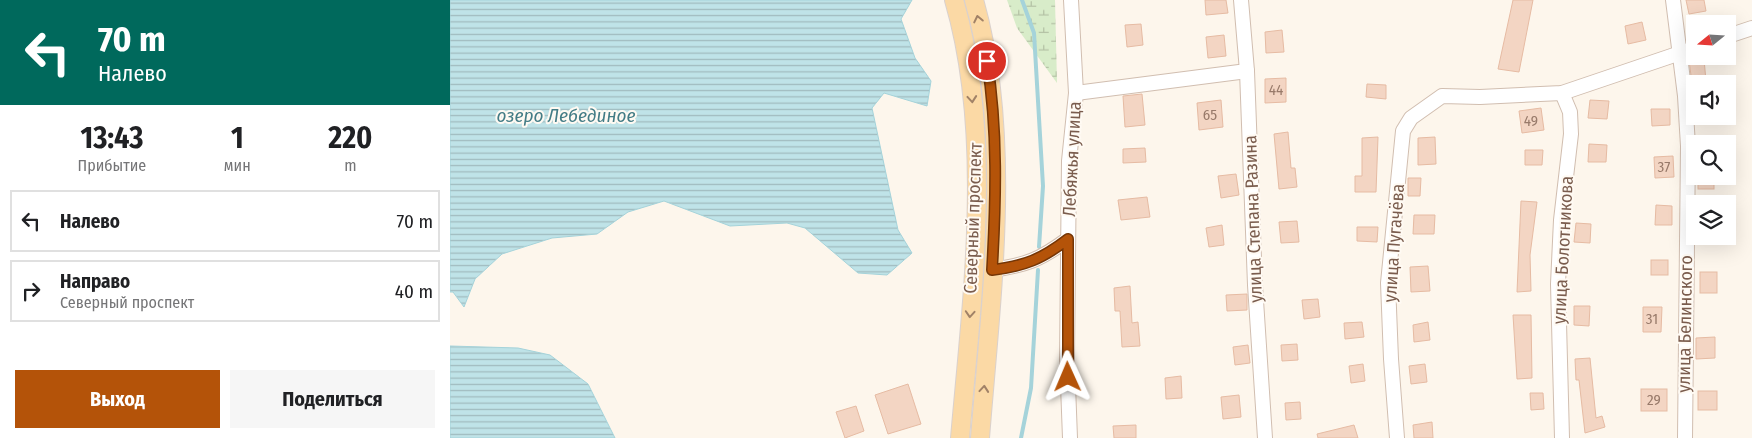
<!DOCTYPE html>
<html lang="ru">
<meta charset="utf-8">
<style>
body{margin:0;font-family:"Fira Sans Condensed",sans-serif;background:#f6f6f6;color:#202124;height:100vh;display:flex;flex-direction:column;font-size:19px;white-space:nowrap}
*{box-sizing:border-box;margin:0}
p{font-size:16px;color:#757577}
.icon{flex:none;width:28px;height:28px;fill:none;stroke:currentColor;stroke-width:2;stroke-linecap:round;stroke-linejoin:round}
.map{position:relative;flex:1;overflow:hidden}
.drawer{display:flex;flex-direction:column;background:#fff;width:450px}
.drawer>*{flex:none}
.guide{background:#00695c;color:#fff;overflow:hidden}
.needle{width:32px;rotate:252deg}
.fabs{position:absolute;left:1236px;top:15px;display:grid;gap:10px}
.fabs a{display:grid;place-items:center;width:50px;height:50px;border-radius:0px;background:#fff;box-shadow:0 5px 20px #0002;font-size:25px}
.pin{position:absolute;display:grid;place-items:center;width:42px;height:42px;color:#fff;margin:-21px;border:2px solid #fff;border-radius:50%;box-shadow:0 1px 5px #0007}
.me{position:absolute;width:55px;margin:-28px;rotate:359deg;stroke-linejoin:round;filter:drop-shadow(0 0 4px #0008)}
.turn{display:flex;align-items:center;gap:18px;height:105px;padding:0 15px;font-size:22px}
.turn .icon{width:65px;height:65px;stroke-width:2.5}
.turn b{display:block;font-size:35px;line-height:42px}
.eta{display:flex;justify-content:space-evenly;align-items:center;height:85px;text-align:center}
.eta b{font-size:30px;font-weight:700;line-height:35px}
.action{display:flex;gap:10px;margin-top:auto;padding:10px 15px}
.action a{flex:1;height:58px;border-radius:0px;background:#b45309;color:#fff;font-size:20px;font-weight:700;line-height:58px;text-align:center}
.action a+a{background:#f6f6f6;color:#202124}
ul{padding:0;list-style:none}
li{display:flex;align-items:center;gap:15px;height:62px;margin:0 10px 8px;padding:0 5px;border:2px solid #e0e0e0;border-radius:0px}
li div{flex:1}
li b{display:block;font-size:19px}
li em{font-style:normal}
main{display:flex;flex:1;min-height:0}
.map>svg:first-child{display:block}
</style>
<main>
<section class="drawer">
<div class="guide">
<div class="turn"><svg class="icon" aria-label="left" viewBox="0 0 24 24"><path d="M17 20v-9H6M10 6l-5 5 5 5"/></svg><div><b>70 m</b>Налево</div></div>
</div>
<div class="eta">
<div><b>13:43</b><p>Прибытие</p></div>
<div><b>1</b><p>мин</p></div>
<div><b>220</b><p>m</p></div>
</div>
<ul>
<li><svg class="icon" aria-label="left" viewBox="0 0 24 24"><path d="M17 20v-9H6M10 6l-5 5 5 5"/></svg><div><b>Налево</b></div><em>70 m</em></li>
<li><svg class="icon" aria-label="right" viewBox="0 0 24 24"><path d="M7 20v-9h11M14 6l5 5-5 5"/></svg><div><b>Направо</b><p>Северный проспект</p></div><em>40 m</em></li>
</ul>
<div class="action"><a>Выход</a><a>Поделиться</a></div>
</section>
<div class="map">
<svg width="1302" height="438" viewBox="0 0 1302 438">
<defs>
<pattern id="wetland-marsh" width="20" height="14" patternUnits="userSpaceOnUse" patternTransform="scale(1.25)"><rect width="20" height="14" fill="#d8ecc9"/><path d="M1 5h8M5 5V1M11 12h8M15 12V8" fill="none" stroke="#b4c2a5"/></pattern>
<pattern id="water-rules" width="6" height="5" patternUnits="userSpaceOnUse" patternTransform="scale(1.25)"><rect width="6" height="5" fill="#bfe3e8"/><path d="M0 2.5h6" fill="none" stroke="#a0bbbe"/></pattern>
</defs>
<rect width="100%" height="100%" fill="#fdf6ec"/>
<polygon fill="url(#wetland-marsh)" points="557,0 605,0 607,83 567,28"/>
<g fill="url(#water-rules)" stroke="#a5d3da">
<polygon points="0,0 462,0 451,19 465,58 481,81 477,106 434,93 422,108 448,230 462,253 437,275 408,273 355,228 337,223 280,226 214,201 178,212 147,234 102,238 52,254 25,279 14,307 3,292 0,292"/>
<polygon points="0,346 68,348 100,355 138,384 165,438 0,438"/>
</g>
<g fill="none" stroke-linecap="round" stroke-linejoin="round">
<g stroke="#a5d3da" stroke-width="4">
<polyline points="572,0 584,33 593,186 589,247"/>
<polyline points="571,438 581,388 588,270"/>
</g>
</g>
<g fill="#f3d5c3" stroke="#e6bba3">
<polygon points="755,0 776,0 778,13 756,15"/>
<polygon points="1063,0 1083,0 1069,72 1048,69"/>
<polygon points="1236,0 1254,0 1256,11 1239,14"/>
<polygon points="1192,22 1196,40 1178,44 1175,26"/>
<polygon points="691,24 693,45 677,47 675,25"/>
<polygon points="832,30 834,52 816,53 815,32"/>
<polygon points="774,35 776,56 758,58 756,37"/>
<polygon points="1254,59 1256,81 1242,83 1239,60"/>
<polygon points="836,78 836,102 815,103 815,79"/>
<polygon points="917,84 936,85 936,99 916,97"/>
<polygon points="692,94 695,125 675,127 673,96"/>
<polygon points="771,100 773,127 749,130 747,103"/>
<polygon points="1140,100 1159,101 1157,119 1138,118"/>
<polygon points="1091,108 1094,130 1072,133 1069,111"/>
<polygon points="1201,109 1220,109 1220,125 1202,126"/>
<polygon points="838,132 841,168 845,168 847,187 829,189 824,134"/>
<polygon points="928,137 926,192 905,192 905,176 912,176 912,138"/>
<polygon points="985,137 986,164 968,165 968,138"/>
<polygon points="1139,144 1157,145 1156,162 1138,162"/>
<polygon points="695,148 696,162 673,163 673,149"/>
<polygon points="1075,150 1093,150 1092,165 1075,165"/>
<polygon points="1223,156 1224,177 1205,178 1204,157"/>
<polygon points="786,174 789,195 771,198 768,176"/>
<rect x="1248" y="176" width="16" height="13"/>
<polygon points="958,178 971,178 970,196 958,196"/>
<polygon points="697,197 700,217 671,220 668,200"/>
<polygon points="1071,201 1087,202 1080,255 1081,291 1067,292"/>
<polygon points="1206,205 1222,206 1222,225 1205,225"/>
<polygon points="964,215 985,215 984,234 963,234"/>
<polygon points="847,221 849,242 831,243 829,222"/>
<polygon points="1126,223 1141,224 1140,243 1124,242"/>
<polygon points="772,225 774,245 759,247 756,228"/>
<polygon points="907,227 928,227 927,242 907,241"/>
<rect x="1201" y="260" width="17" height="15"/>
<polygon points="978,266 980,291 961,292 960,267"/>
<rect x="1250" y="272" width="17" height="21"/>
<polygon points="680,286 682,323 688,322 690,346 672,347 670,311 665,311 664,288"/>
<polygon points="797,294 797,310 777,311 776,295"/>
<polygon points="868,299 870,317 854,319 852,300"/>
<polygon points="1124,306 1140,306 1139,326 1124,325"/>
<polygon points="1193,307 1212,307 1211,332 1193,332"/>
<polygon points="1063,315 1081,315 1082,378 1067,379"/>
<polygon points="912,322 914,337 895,339 894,323"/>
<polygon points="978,322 980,340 964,342 963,325"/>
<polygon points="1265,337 1265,358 1246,359 1246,338"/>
<polygon points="847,344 848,360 832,361 831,345"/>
<polygon points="798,345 800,363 785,365 783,347"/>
<polygon points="1140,358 1146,418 1152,416 1155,427 1135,433 1129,380 1126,380 1125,359"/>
<polygon points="913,364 915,381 901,383 899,366"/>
<polygon points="975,364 977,382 961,384 959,366"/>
<polygon points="731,376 732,398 716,399 715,378"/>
<polygon points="458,384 471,424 438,434 425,395"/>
<rect x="1191" y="389" width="26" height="22"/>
<rect x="1248" y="391" width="19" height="19"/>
<polygon points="1080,393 1093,393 1094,409 1081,410"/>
<polygon points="789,395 791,417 773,419 771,397"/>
<polygon points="850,402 851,419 836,420 835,403"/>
<polygon points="406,406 414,431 395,438 386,412"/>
<polygon points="982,422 983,438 964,438 963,425"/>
<polygon points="686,425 686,438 664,438 663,426"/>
<polygon points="904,425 908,438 868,438 867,434"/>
</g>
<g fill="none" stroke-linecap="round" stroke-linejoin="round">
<defs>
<g id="minor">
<polyline points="791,0 797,71 805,285 815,438"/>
<polyline points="1223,0 1235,96 1238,146 1235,438"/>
<polyline points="1278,36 1302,28"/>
<polyline points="626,93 797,71"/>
<path d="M542 270C576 265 590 260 618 239"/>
<polyline points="620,438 617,359 619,161 626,93 621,0"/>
<polyline points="947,438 941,359 938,283 953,131 961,118 992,96 1030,97 1112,93 1245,48"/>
<polyline points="1112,438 1108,284 1111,220 1121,134 1120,112 1112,93"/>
</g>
<g id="major">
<path d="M504 0C544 137 522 298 510 438"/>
<path d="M524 0C563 136 541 298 530 438"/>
</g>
</defs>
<use href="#minor" stroke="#d1beb0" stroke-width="16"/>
<use href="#major" stroke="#dad1cd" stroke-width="20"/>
<use href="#minor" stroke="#fff" stroke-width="14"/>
<use href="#major" stroke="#fbd9a5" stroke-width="18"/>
</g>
<defs><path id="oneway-chevron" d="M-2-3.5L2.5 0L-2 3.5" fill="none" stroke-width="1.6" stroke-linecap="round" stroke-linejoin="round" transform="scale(1.25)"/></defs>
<g stroke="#a18267">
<use href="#oneway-chevron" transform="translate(528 19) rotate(-102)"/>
<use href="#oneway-chevron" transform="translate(522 99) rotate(85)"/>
<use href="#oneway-chevron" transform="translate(520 314) rotate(94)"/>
<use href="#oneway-chevron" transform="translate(534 389) rotate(-85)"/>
</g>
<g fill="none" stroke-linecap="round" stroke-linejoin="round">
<defs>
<path id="route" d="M537 61C548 131 546 200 542 270 575 266 592 259 618 239V377"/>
</defs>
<use href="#route" stroke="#753606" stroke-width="12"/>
<use href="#route" stroke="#b45309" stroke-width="9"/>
</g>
<g text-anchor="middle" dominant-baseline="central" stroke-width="4" stroke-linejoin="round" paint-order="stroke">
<g font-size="15" fill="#987a6a">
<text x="826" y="90">44</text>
<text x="760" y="115">65</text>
<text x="1081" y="121">49</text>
<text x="1214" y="167">37</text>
<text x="1202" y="319">31</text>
<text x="1204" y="400">29</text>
</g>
<g font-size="18" fill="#7a5c4d" stroke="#fffaf3">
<text transform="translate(622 159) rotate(-87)">Лебяжья улица</text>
<text transform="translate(523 218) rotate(-88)">Северный проспект</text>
<text transform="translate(803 219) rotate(-92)">улица Степана Разина</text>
<text transform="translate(944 243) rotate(-86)">улица Пугачёва</text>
<text transform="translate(1113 250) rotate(-87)">улица Болотникова</text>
<text transform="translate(1235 324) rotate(-89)">улица Белинского</text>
</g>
<g font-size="19" font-style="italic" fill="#437c86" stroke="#fffaf3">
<text x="116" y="115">озеро Лебединое</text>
</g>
</g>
</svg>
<div class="fabs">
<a><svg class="needle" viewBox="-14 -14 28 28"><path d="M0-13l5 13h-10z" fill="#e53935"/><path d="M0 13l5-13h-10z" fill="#757577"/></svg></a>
<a><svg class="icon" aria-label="sound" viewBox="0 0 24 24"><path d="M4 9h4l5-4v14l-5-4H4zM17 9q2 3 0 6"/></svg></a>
<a><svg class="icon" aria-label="search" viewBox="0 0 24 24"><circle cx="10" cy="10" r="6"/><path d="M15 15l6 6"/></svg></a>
<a><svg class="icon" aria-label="layers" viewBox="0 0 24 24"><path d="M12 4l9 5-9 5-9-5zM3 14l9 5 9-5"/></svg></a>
</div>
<div class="pin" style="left:537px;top:61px;background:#d93025"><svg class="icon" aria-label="arrive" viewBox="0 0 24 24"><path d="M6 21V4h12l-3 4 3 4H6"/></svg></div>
<svg class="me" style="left:618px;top:377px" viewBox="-20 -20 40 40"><path d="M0-17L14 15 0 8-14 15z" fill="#b45309" stroke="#fff" stroke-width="4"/></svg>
</div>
</main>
